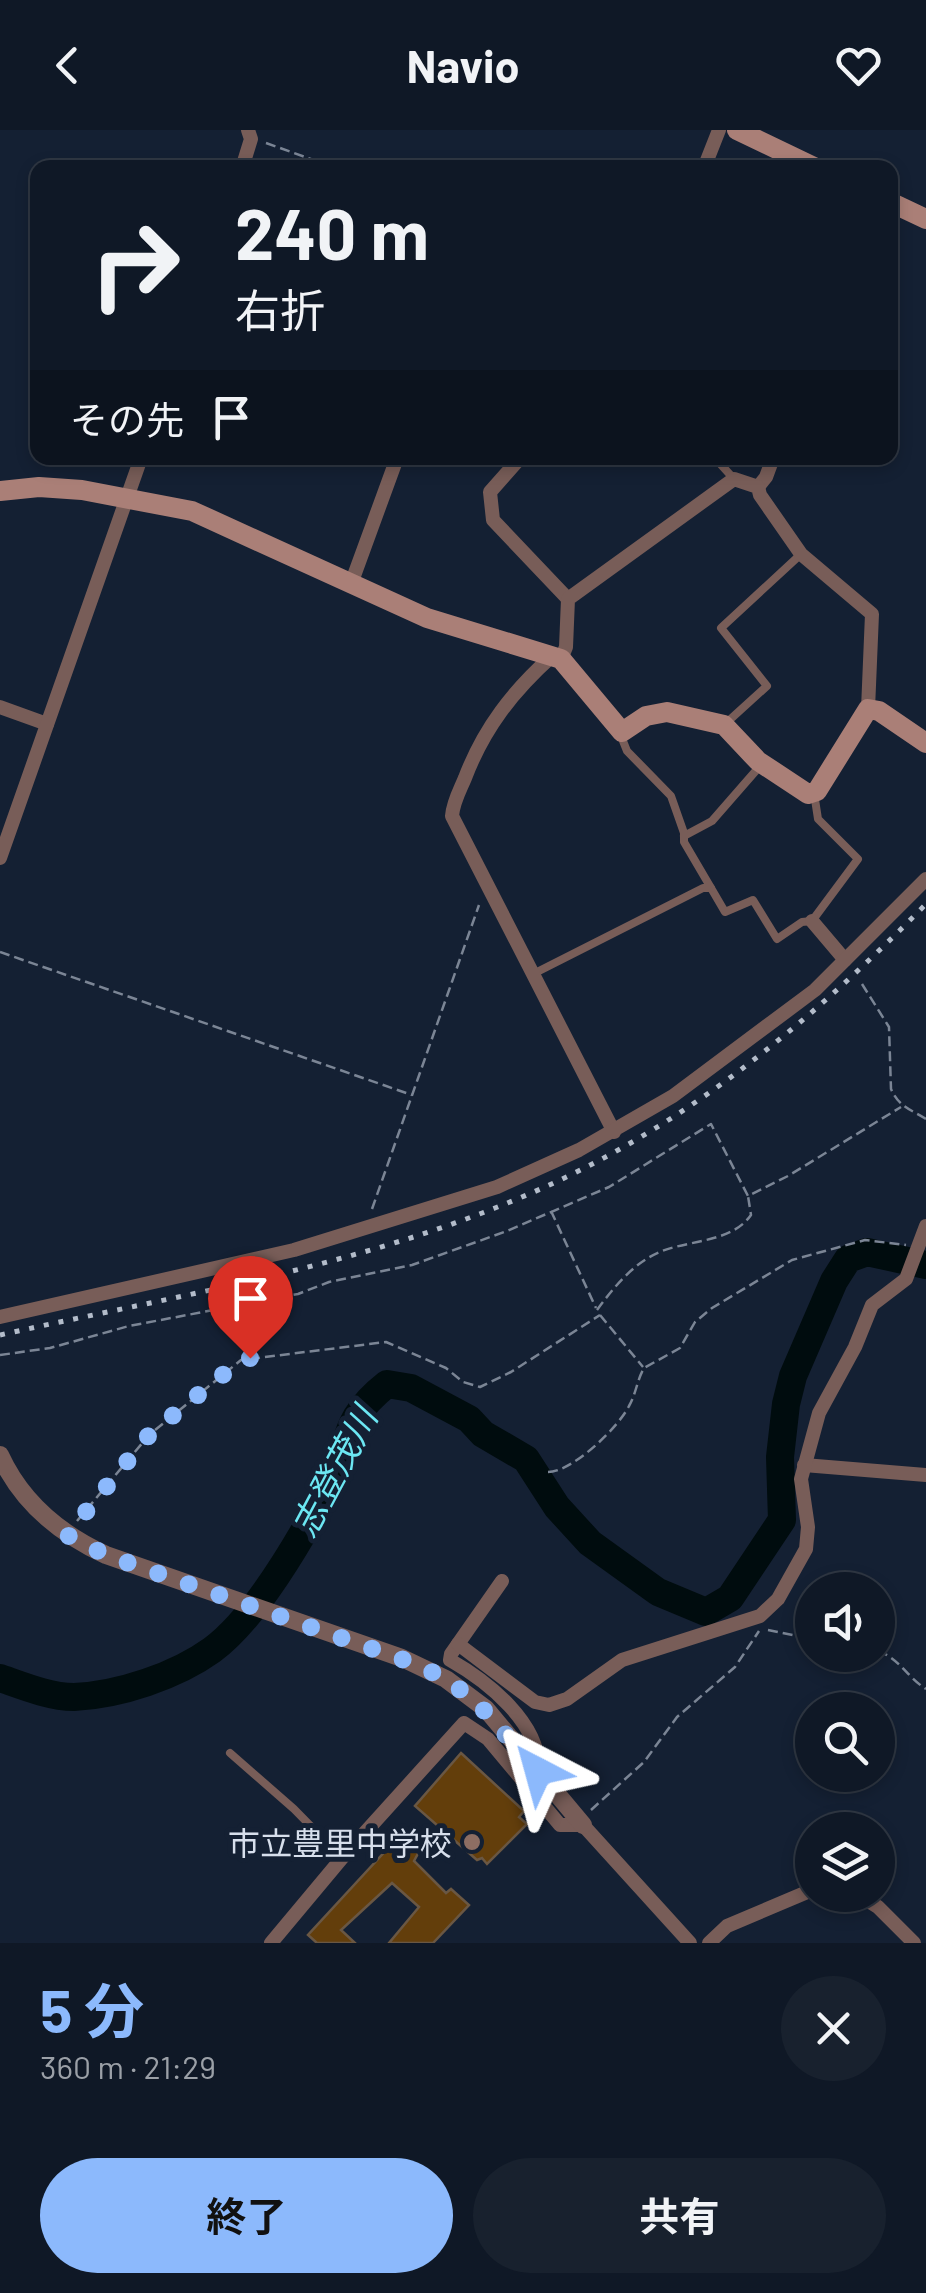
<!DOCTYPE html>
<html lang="ja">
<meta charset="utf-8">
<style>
body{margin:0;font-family:Barlow,"Noto Sans JP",sans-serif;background:#18212e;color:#f1f3f6;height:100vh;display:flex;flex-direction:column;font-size:38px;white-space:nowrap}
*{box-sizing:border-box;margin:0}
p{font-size:32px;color:#9ba0a7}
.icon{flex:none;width:55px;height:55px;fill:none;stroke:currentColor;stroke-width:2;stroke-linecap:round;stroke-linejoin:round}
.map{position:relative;height:1813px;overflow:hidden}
.panel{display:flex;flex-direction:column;background:#0f1826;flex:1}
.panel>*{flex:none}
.top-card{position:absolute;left:30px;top:30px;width:868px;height:305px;border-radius:20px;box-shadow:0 5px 15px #0003,0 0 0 2px #2f3743;background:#0f1826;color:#f1f3f6;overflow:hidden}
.tools{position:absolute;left:795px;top:1442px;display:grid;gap:20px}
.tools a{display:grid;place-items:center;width:100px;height:100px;border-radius:50%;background:#0f1826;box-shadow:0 5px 15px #0003,0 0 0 2px #2f3743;font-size:50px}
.pin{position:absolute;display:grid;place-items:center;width:85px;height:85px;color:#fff;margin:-102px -42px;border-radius:50% 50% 50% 0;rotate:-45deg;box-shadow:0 0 10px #0007}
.pin .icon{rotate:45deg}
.me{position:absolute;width:110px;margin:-55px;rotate:321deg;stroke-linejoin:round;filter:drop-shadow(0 0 8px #0008)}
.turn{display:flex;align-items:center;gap:35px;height:210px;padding:0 40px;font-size:45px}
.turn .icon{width:130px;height:130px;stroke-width:2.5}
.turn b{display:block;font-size:70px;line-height:85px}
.then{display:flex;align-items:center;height:95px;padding:0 40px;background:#0003;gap:20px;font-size:38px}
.round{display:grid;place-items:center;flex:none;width:105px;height:105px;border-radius:52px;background:#18212e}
.headline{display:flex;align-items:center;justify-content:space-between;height:170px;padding:0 40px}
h1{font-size:60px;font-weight:700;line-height:75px;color:#8cb9fc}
.button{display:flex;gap:20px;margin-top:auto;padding:20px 40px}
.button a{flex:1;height:115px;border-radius:60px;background:#8cb9fc;color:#111;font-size:40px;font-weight:700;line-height:115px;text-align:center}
.button a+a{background:#18212e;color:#f1f3f6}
header{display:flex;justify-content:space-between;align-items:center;height:130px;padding:0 40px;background:#0f1826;font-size:45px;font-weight:700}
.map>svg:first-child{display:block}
</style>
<header><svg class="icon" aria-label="back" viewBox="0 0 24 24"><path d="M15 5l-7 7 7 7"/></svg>Navio<svg class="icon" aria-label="heart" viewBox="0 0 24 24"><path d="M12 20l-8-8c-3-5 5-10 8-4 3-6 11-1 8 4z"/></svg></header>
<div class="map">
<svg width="926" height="1813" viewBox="0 0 926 1813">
<rect width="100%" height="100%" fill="#142033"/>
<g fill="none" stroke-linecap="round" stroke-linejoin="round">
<path stroke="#000c0e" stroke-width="28" d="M0 1548C23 1556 50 1567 74 1567 119 1565 176 1546 212 1520 257 1487 302 1407 328 1358 352 1313 340 1291 387 1254L411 1258 469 1289 483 1304 526 1329 557 1377 590 1413 658 1462 706 1482 730 1468 782 1390 780 1327 786 1274 793 1246 834 1151 848 1129 867 1122 926 1135"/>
</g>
<g fill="#633e0b" stroke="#6a5743" stroke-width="2.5">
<polygon points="461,1623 524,1681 519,1687 527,1694 487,1734 482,1728 477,1730 415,1676"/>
<polygon points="403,1702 421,1718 414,1731 446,1763 451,1759 469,1775 433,1813 389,1813 419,1777 392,1753 341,1800 355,1813 317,1813 308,1805"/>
</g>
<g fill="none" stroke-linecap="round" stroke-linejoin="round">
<g stroke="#7b8595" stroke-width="2.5" stroke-dasharray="10 5" stroke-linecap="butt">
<polyline points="266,13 336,38"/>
<polyline points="0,822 412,965"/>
<path d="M862 854 889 897 891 959C899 977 910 979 926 989"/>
<polyline points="372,1079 479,775"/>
<polyline points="551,1081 596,1178"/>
<path d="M597 1180C614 1157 634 1132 662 1121 691 1110 732 1112 751 1085L748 1066"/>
<polyline points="600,1185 643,1237"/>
<polyline points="0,1225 50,1218 129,1196 298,1164 329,1152 412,1135 507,1101 609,1057 711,994 748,1066 788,1046 901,977"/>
<path d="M548 1342C572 1342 618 1298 629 1276 636 1264 637 1250 644 1238L680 1218 695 1192 712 1178 792 1130 865 1110 906 1115"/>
<polyline points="77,1391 149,1305 241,1230 386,1212 446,1238 463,1252 480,1257 511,1242 600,1185"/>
<polyline points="768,1500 812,1509"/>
<path d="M878 1521C899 1528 907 1547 926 1559"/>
<polyline points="591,1680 644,1632 677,1587 735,1537 759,1501"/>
</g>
<g stroke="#785d58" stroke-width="8">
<polyline points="715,328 734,349"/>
<polyline points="724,595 767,556 721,498 800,425"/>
<polyline points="684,706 712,691 760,636"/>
<polyline points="711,758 725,782 753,770 777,809 802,792 812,791 858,729 818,689 814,663"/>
<polyline points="533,844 703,758 711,758 684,712 684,703 671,666 627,621 621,606"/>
<polyline points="230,1623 294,1679 342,1728"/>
</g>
<g stroke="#785d58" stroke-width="14">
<polyline points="242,38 251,9 248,0"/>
<polyline points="704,38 719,0"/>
<polyline points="520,328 490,362 493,390 568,469"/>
<polyline points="758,357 766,347 773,328"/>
<polyline points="351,454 397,328"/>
<path d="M552 526C513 561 484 598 465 648 460 660 453 672 452 686L614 1002"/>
<polyline points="561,529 566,517 568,469 734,349 758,357 760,365 801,424 872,484 868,579"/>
<polyline points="0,577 47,594"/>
<polyline points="0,728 141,328"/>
<polyline points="812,791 845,830"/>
<polyline points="0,1187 294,1120 497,1057 579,1020 673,966 815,860 926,749"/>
<polyline points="804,1335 926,1345"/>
<path d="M502 1451 451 1524 450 1530C487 1551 542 1594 538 1641"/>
<polyline points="458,1514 535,1572 549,1575 567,1569 622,1530 760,1486 778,1469 806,1419 808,1397 801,1349 819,1283 855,1217 872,1175 906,1149 926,1096"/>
<polyline points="859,1765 878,1777 914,1813"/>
<polyline points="271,1813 342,1728 464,1593 488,1609 560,1695 583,1695 690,1813"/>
<polyline points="709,1813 727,1796 812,1760"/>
</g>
<path stroke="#785d58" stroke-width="18" d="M0 1325C22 1373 60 1404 106 1425L402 1528 446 1549 486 1579 583 1695"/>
<g stroke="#aa7f77" stroke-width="20">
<polyline points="737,0 816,38"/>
<polyline points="890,72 926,89"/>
<polyline points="0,361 39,357 82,360 192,381 427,488 561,529 622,602 646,586 667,582 724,595 758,631 808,664 817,661 868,579 879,581 926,613"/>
</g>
<path stroke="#b3bcca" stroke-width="5" stroke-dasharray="5 10" stroke-linecap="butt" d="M0 1205C188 1163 384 1133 560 1050 702 983 817 885 926 774"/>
</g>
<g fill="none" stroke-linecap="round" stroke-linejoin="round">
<polyline stroke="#8cb9fc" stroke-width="18" stroke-dasharray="0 32.4" points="250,1228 241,1230 149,1305 67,1405 106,1425 424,1537 472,1567 538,1641"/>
</g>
<circle fill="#8d6e63" stroke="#142033" stroke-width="4" cx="472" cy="1712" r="10"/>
<g text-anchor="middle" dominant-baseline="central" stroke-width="10" stroke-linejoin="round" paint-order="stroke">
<g font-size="32" fill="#d7dfec" stroke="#142033" text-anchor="end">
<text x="452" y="1712">市立豊里中学校</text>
</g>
<g font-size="35" font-style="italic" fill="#6ce7f3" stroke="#142033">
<text transform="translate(333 1341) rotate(-62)">志登茂川</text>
</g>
</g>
</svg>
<div class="tools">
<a><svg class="icon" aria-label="sound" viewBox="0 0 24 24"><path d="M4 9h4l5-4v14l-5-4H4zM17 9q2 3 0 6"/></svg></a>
<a><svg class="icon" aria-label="search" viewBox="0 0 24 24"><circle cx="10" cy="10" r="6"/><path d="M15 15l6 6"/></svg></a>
<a><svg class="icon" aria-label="layers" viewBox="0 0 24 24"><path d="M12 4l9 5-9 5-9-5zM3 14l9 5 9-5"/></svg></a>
</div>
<div class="pin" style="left:250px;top:1228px;background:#d93025"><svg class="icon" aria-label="arrive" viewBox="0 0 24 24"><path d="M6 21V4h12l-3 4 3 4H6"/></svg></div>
<svg class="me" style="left:538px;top:1641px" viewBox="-20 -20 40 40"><path d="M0-17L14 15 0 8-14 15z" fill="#8cb9fc" stroke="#fff" stroke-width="4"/></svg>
<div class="top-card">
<div class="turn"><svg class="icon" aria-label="right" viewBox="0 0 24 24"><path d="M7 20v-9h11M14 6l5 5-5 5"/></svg><div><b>240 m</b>右折</div></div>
<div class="then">その先<svg class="icon" aria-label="arrive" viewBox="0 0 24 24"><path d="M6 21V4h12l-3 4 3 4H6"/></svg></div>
</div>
</div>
<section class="panel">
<div class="headline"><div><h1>5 分</h1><p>360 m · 21:29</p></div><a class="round"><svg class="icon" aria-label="close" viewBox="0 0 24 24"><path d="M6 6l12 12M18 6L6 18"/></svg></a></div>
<div class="button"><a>終了</a><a>共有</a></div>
</section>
